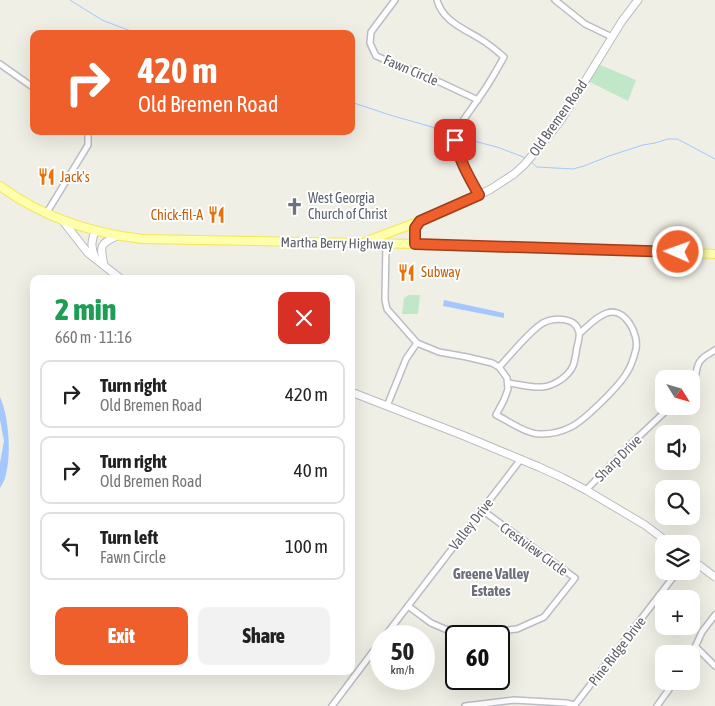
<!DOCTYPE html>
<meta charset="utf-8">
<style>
body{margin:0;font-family:"Asap Condensed",sans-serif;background:#f2f2f2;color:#222;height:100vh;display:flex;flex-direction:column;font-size:19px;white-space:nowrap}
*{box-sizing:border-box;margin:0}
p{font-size:16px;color:#767676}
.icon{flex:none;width:28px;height:28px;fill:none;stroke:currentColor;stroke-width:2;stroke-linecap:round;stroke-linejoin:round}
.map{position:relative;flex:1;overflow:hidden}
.drawer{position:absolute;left:30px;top:275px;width:325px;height:400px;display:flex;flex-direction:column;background:#fff;border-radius:10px;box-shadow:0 5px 20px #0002}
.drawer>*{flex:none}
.banner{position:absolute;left:30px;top:30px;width:325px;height:105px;border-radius:10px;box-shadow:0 5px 20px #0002;background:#ee5f2c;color:#fff;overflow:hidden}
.needle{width:32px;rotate:127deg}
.tools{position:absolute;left:655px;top:370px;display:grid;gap:10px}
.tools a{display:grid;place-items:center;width:45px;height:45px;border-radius:10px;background:#fff;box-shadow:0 5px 20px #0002;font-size:25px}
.speed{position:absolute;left:370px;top:625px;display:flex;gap:10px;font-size:25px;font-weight:700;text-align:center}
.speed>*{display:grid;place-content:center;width:65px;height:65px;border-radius:50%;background:#fff;box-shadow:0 5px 20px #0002;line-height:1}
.speed small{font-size:12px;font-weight:400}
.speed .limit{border:2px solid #111;border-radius:8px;background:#fff;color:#111}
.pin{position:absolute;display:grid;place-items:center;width:42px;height:42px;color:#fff;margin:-21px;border-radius:10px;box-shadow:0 2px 8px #0006}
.me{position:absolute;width:55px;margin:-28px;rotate:272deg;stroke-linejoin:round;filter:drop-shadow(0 0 4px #0008)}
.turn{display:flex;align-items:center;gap:18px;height:105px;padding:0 25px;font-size:22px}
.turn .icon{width:65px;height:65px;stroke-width:2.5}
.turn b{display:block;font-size:35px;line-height:42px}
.round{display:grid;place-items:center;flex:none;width:52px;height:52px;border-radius:10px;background:#f2f2f2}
.overview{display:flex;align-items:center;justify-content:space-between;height:85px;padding:0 25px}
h1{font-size:30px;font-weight:800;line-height:38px;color:#1e9e55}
.button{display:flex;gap:10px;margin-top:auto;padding:10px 25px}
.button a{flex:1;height:58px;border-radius:10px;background:#ee5f2c;color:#fff;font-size:20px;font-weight:800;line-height:58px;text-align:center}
.button a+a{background:#f2f2f2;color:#222}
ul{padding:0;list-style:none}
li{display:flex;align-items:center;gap:15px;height:68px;margin:0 10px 8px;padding:0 15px;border:2px solid #e0e0e0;border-radius:10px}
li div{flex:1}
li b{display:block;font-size:19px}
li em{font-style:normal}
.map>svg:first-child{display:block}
</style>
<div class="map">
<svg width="715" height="706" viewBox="0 0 715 706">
<rect width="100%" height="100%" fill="#efefe5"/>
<g fill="#c0e7c8">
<polygon points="598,64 636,80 628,101 588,81"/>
<polygon points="409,295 420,295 418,314 402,314 404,298"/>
</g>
<g fill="#a5c7ff">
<polygon points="444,300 504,313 504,318 443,306"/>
<path d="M0 397C9 417 12 456 5 478 4 481 2 485 0 488V463L4 441 0 420Z"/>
</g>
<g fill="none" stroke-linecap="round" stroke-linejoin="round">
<g stroke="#a5c7ff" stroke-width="1">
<polyline points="70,0 102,20 128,30 142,34"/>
<polyline points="351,102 390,115 432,127 454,136"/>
<polyline points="458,137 497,147 526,158"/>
<polyline points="531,162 537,167 573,169 584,166 609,156 643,145 655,143 668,139 677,139 685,143 715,159"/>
</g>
<defs>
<g id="street">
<polyline points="395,0 371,32 370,43 376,56 431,78 478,100"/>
<path d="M437 0C443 22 465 29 482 40 490 45 497 51 504 57 496 71 488 86 478 99 471 111 454 128 455 143 457 162 470 179 479 195"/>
<polyline points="555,0 585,24 612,37"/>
<polyline points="0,64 34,88"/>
<polyline points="46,214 88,145 88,131"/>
<path d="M386 244 385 300 387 309 417 343 439 352 467 357 492 363 499 367 507 378 508 389 504 400 496 415C509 421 527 435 542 434 551 434 563 431 571 427 585 420 618 387 626 374 631 367 634 357 636 349 639 334 625 307 607 313 597 316 588 326 580 333"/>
<path d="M499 367C511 355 529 331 543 323 554 317 576 317 579 332 580 337 578 343 577 347 576 353 575 361 573 366 568 377 554 386 542 387 531 388 518 384 508 383"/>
<path d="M691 387C698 380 694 367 701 360 704 356 711 353 715 350"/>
<polyline points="387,406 406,359 417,343"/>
<polyline points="586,490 632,443 671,406"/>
<polyline points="408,606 431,623 445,629 457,632 481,633 517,629 544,617 575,578 482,510"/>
<polyline points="385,636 521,459"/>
<polyline points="696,647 715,666"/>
<polyline points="691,656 702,632 715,615"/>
<polyline points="332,706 381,641"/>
<polyline points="465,706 514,700 566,703 575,705"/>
<polyline points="574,706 678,571"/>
<polyline points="657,706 675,681"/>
</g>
<g id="secondary">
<polyline points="63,221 88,253 121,279"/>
<polyline points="415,244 415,228 418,223 423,220 463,203 491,189 514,174 524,165 547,138 561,120 622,21 638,0"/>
<path d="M95 257C90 247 92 240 95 231"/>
<path d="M104 265C100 246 99 244 117 236"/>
<polyline points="351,392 462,435 539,467 563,478 586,490 645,525 670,544"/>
<polyline points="691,559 715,577"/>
</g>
<g id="primary">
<path d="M0 186C42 217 91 233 142 239L415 244 657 251 715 254"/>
<polyline points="367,241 423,220"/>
</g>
</defs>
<use href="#street" stroke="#bcbdc4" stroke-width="8"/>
<use href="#secondary" stroke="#babcc3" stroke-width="9"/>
<use href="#primary" stroke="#f5e657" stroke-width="10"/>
<use href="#street" stroke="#fff" stroke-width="5"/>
<use href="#secondary" stroke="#fff" stroke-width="7"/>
<use href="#primary" stroke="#fdffaa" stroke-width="8"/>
</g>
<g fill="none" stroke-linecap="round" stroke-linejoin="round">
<defs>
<path id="route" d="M455 140C459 160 469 177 479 195L420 221 415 228V244L678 252"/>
</defs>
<use href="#route" stroke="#9b3e1d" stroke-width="12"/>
<use href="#route" stroke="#ee5f2c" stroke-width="9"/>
</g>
<defs>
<symbol id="restaurant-bare" viewBox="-9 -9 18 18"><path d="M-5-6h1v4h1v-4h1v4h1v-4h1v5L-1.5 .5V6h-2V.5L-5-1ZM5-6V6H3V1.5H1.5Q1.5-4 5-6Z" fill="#e8710a" stroke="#fff" stroke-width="2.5" paint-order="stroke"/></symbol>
<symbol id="church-bare" viewBox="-9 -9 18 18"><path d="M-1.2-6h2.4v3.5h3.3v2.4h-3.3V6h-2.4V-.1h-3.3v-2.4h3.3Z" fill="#6b7280" stroke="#fff" stroke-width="2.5" paint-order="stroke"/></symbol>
</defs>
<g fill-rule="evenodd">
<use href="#restaurant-bare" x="34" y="164" width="25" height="25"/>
<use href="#church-bare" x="282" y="194" width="25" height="25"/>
<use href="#restaurant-bare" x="204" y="202" width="25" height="25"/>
<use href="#restaurant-bare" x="394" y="260" width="25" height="25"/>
</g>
<g text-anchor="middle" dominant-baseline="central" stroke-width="4" stroke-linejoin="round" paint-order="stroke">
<g font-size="14" fill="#5c5f66" stroke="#fff">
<text transform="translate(411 70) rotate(23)">Fawn Circle</text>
<text transform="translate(558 118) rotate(-55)">Old Bremen Road</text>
<text transform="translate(337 243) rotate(1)">Martha Berry Highway</text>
<text transform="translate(618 458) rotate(-45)">Sharp Drive</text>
<text transform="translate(471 524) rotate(-52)">Valley Drive</text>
<text transform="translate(534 549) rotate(36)">Crestview Circle</text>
<text transform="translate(617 651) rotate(-52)">Pine Ridge Drive</text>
</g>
<g font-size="14" fill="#c56008" stroke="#fff" text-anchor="start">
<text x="60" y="177">Jack's</text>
<text x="203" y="215" text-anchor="end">Chick-fil-A</text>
<text x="421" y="272">Subway</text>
</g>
<g font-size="14" fill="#5b616d" stroke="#fff" text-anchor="start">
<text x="308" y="198">West Georgia<tspan x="308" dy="16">Church of Christ</tspan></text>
</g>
<g font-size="15" font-weight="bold" fill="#6d7078" stroke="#fff">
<text x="491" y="573">Greene Valley<tspan x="491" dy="17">Estates</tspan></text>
</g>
</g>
</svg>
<div class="tools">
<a><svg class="needle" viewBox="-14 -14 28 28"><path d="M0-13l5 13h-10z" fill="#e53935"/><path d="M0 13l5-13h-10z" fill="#767676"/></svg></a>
<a><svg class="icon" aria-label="sound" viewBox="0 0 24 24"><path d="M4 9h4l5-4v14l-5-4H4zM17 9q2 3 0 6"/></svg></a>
<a><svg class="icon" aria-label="search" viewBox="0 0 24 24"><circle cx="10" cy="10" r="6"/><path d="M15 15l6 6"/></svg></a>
<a><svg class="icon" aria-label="layers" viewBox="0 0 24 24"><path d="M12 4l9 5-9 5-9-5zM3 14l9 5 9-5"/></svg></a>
<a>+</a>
<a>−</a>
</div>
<div class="speed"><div>50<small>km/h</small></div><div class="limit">60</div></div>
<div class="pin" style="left:455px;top:140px;background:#d93025"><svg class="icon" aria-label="arrive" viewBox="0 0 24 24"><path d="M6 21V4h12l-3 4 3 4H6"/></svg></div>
<svg class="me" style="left:678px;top:252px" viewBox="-20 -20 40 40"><circle r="17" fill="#ee5f2c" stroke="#fff" stroke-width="3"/><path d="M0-11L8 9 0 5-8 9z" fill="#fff"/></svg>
<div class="banner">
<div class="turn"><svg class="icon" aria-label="right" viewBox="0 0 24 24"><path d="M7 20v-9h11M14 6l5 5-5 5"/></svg><div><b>420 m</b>Old Bremen Road</div></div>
</div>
<section class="drawer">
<div class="overview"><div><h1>2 min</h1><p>660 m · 11:16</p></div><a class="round" style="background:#d93025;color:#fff"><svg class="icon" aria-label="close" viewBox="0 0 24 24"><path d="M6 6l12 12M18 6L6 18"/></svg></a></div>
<ul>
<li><svg class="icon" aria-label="right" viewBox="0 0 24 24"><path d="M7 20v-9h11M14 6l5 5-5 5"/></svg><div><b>Turn right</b><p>Old Bremen Road</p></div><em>420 m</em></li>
<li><svg class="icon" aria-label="right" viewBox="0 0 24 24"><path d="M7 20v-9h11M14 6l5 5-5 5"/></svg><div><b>Turn right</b><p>Old Bremen Road</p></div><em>40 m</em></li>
<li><svg class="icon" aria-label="left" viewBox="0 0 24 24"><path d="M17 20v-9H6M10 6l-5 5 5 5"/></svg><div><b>Turn left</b><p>Fawn Circle</p></div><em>100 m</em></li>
</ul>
<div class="button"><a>Exit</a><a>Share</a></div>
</section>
</div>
